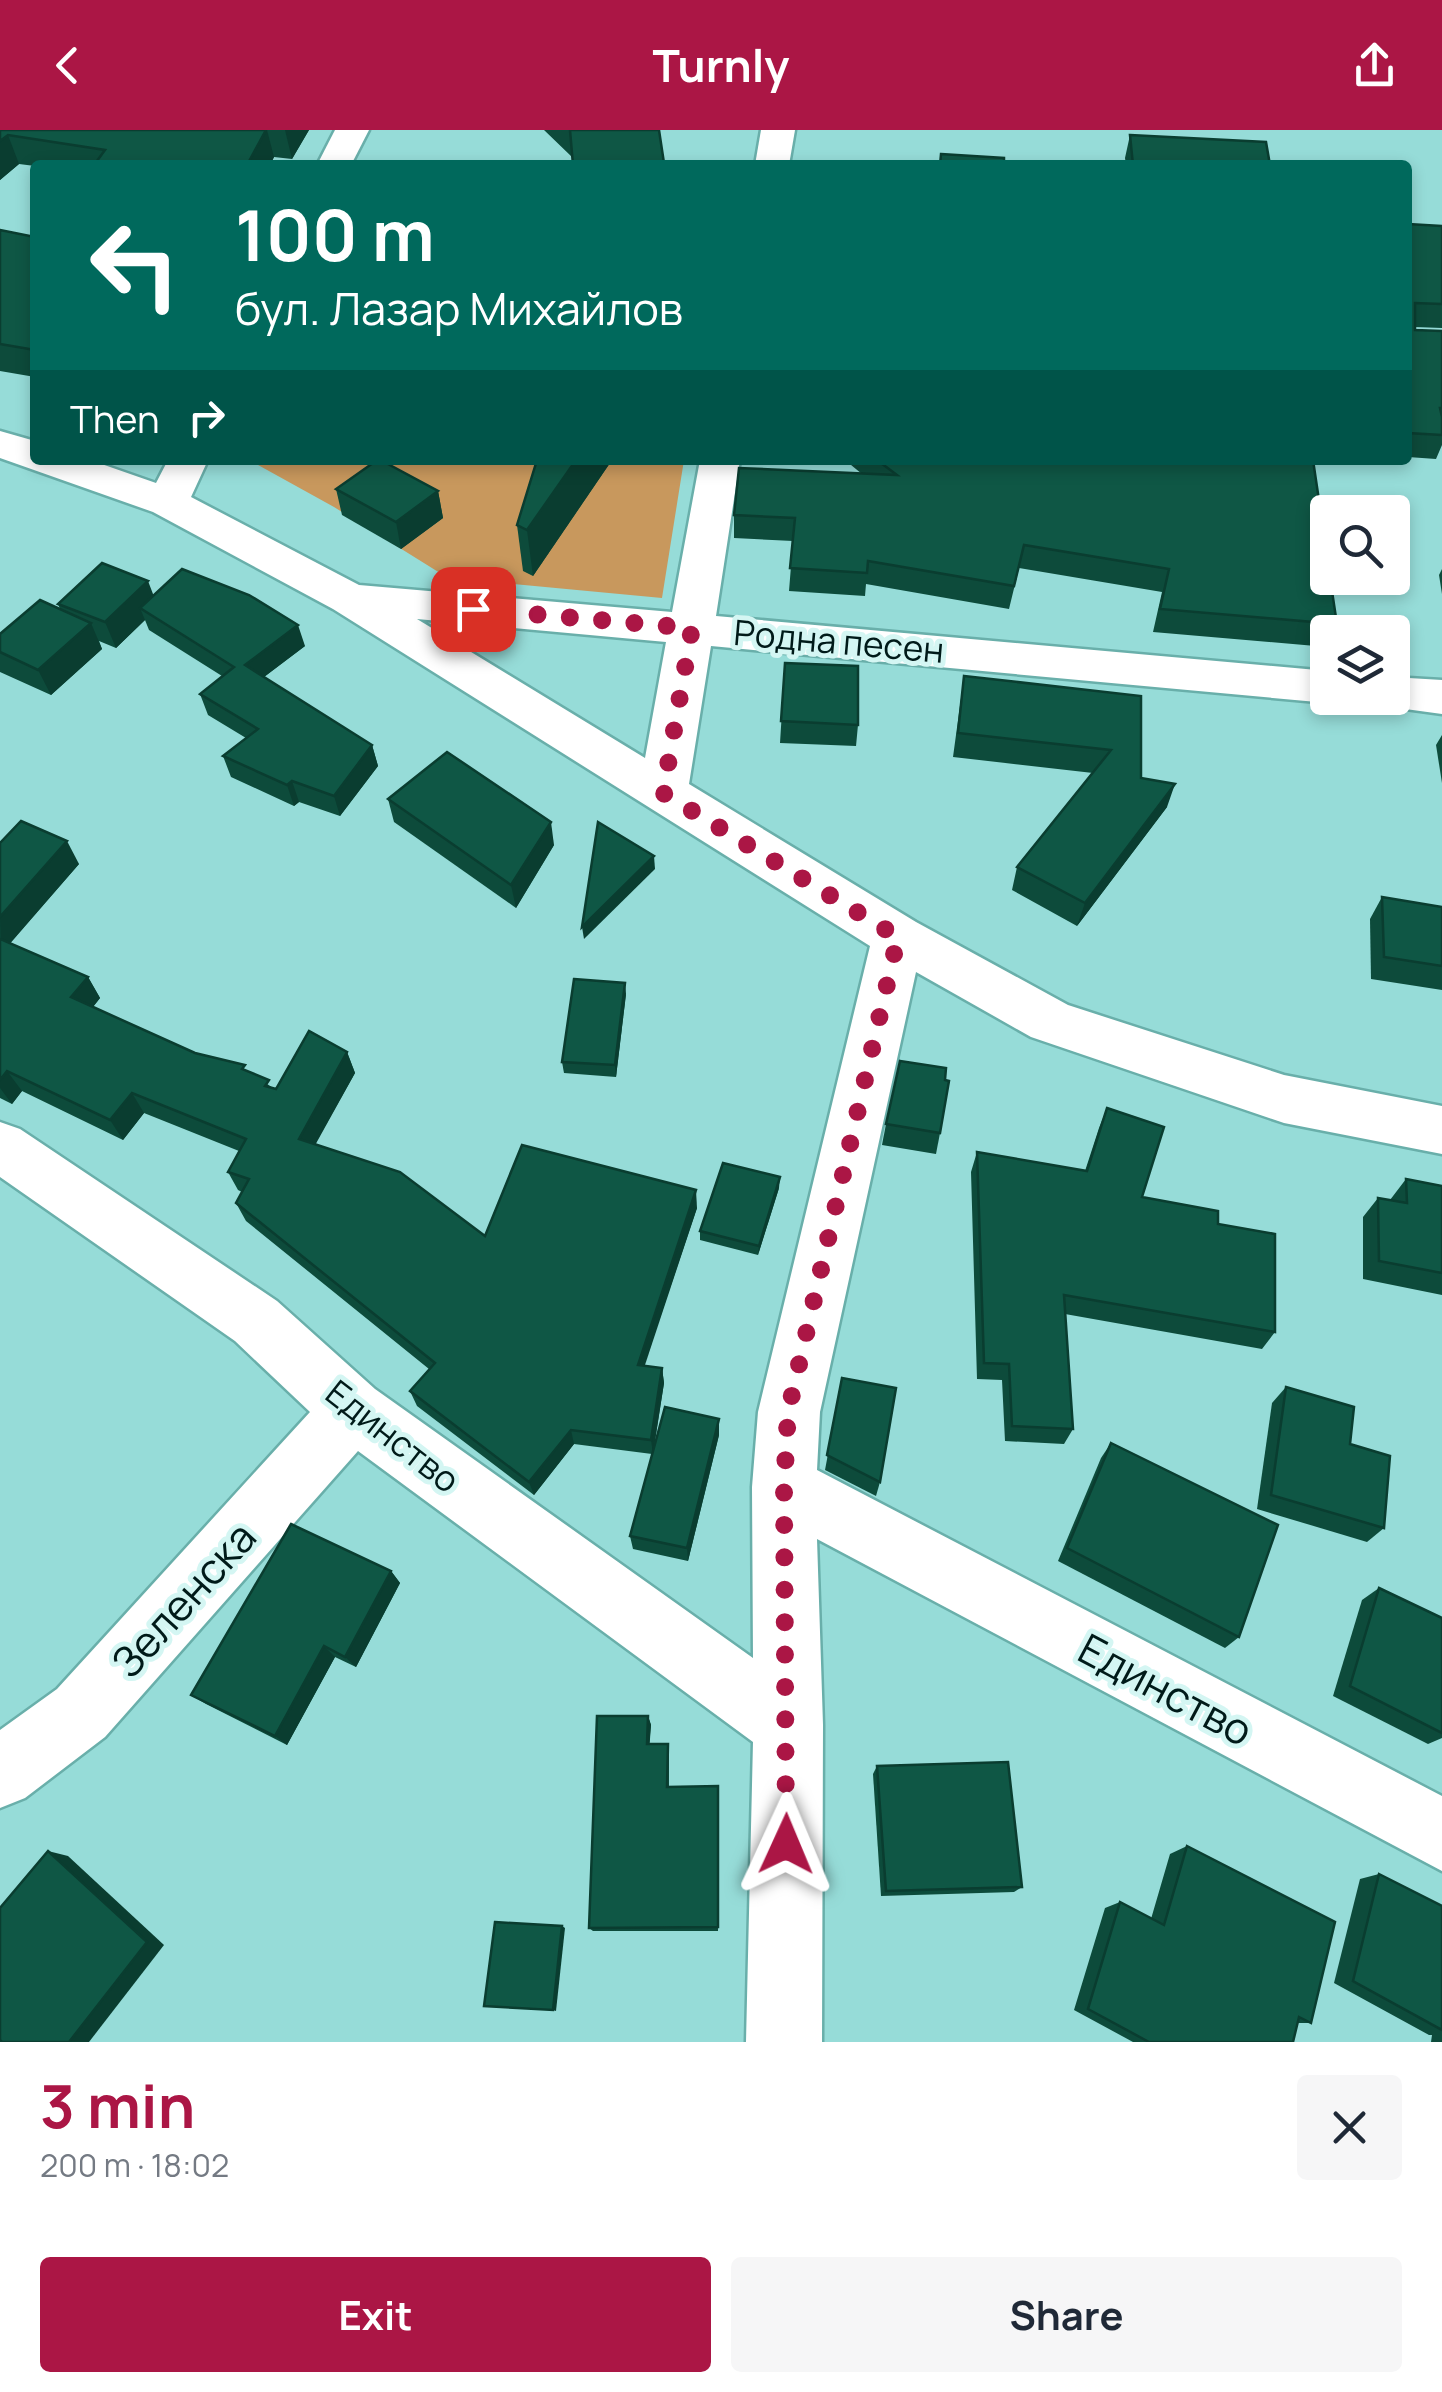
<!DOCTYPE html>
<meta charset="utf-8">
<style>
body{margin:0;font-family:Manrope,sans-serif;background:#f6f6f7;color:#1f2937;height:100vh;display:flex;flex-direction:column;font-size:38px;white-space:nowrap}
*{box-sizing:border-box;margin:0}
p{font-size:32px;color:#747a83}
.icon{flex:none;width:55px;height:55px;fill:none;stroke:currentColor;stroke-width:2;stroke-linecap:round;stroke-linejoin:round}
.map{position:relative;height:1912px;overflow:hidden}
.panel{display:flex;flex-direction:column;background:#fff;flex:1}
.panel>*{flex:none}
.guide{position:absolute;left:30px;top:30px;width:1382px;height:305px;border-radius:10px;box-shadow:0 5px 15px #0003;background:#00695c;color:#fff;overflow:hidden}
.controls{position:absolute;left:1310px;top:365px;display:grid;gap:20px}
.controls a{display:grid;place-items:center;width:100px;height:100px;border-radius:10px;background:#fff;box-shadow:0 5px 15px #0003;font-size:50px}
.pin{position:absolute;display:grid;place-items:center;width:85px;height:85px;color:#fff;margin:-42px;border-radius:20px;box-shadow:0 5px 15px #0006}
.me{position:absolute;width:110px;margin:-55px;rotate:1deg;stroke-linejoin:round;filter:drop-shadow(0 0 8px #0008)}
.turn{display:flex;align-items:center;gap:35px;height:210px;padding:0 40px;font-size:45px}
.turn .icon{width:130px;height:130px;stroke-width:2.5}
.turn b{display:block;font-size:70px;line-height:85px}
.then{display:flex;align-items:center;height:95px;padding:0 40px;background:#0003;gap:20px;font-size:38px}
.round{display:grid;place-items:center;flex:none;width:105px;height:105px;border-radius:10px;background:#f6f6f7}
.overview{display:flex;align-items:center;justify-content:space-between;height:170px;padding:0 40px}
h1{font-size:60px;font-weight:700;line-height:75px;color:#ab1645}
.primary-button{display:flex;gap:20px;margin-top:auto;padding:20px 40px}
.primary-button a{flex:1;height:115px;border-radius:10px;background:#ab1645;color:#fff;font-size:40px;font-weight:700;line-height:115px;text-align:center}
.primary-button a+a{background:#f6f6f7;color:#1f2937}
header{display:flex;justify-content:space-between;align-items:center;height:130px;padding:0 40px;background:#ab1645;color:#fff;font-size:45px;font-weight:700}
.map>svg:first-child{display:block}
</style>
<header><svg class="icon" aria-label="back" viewBox="0 0 24 24"><path d="M15 5l-7 7 7 7"/></svg>Turnly<svg class="icon" aria-label="share" viewBox="0 0 24 24"><path d="M12 15V3M7 8l5-5 5 5M5 13v7h14v-7"/></svg></header>
<div class="map">
<svg width="1442" height="1912" viewBox="0 0 1442 1912">
<rect width="100%" height="100%" fill="#96dcd8"/>
<polygon fill="#c8985d" points="249,330 684,330 662,468 448,448 334,377"/>
<g fill="none" stroke-linecap="round" stroke-linejoin="round">
<defs>
<g id="minor">
<polygon points="335,0 369,0 351,35 317,35"/>
<polygon points="761,0 795,0 789,35 755,35"/>
<path d="M0 301 35 311V330H90L156 353 168 330H208L191 367 359 455 672 482 700 330H740L716 486 1328 541V568H1345L1328 573 711 516 689 654 916 792 1068 875 1284 945 1442 976V1024L1284 993 1031 907 916 842 820 1282 817 1340 1442 1666V1741L817 1409 823 1595 822 1912H746L753 1612 358 1321 105 1607 25 1668 0 1678V1600L57 1559 310 1282 235 1211 0 1047V992L20 999 277 1171 375 1259 753 1528 752 1357 758 1282 870 816 333 479 153 382 0 328ZM417 489 666 512 645 628Z"/>
<polygon points="1392,547 1442,550 1442,584 1376,575 1372,568 1392,568"/>
</g>
</defs>
<use href="#minor" stroke="#69afaa" stroke-width="5"/>
<use href="#minor" fill="#fff" fill-rule="evenodd"/>
</g>
<g fill="#0d4b3b">
<polygon points="0,0 309,0 292,29 274,27 270,35 35,35 35,36 19,34 0,50"/>
<polygon points="544,0 659,0 664,35 573,35 572,27"/>
<polygon points="1130,5 1270,35 1126,35 1125,28"/>
<polygon points="1408,94 1442,96 1442,198 1415,197 1415,200 1442,201 1442,315 1436,329 1408,327"/>
<polygon points="0,100 35,107 35,247 0,241"/>
<polygon points="537,330 612,330 533,446 523,441 517,395"/>
<polygon points="845,330 1313,330 1337,494 1333,502 1328,502 1327,517 1153,502 1162,462 1019,438 1009,479 866,454 865,466 789,461 793,411 734,408 734,385 862,344"/>
<polygon points="336,359 438,361 443,388 401,419 342,385"/>
<polygon points="1442,439 1442,464 1439,445"/>
<polygon points="154,466 305,516 264,547 372,615 378,636 340,686 299,672 294,676 231,647 223,626 246,608 208,585 200,564 222,546 149,500 145,490 116,518 99,511 102,519 51,565 0,542 0,504 60,479 58,474"/>
<polygon points="785,533 858,595 856,616 780,613"/>
<polygon points="964,546 1141,566 1141,648 1167,677 1077,796 1012,760 1017,737 1093,643 953,627"/>
<polygon points="1442,605 1442,653 1436,615"/>
<polygon points="388,669 554,715 516,778 394,692"/>
<polygon points="0,713 79,734 10,813 88,847 100,868 93,877 195,923 248,941 273,958 276,959 347,922 355,943 315,1014 485,1106 697,1078 644,1235 662,1238 664,1253 654,1316 719,1305 688,1431 633,1419 630,1406 652,1324 574,1314 534,1365 417,1276 410,1261 429,1239 246,1091 236,1073 242,1062 238,1060 228,1042 239,1021 144,983 123,1010 22,961 12,974 0,968"/>
<polygon points="1382,767 1442,777 1442,860 1371,849 1370,789"/>
<polygon points="626,864 616,947 564,943 562,932"/>
<polygon points="1107,978 1142,1067 1218,1094 1275,1202 1262,1219 1065,1184 1073,1299 1064,1314 1005,1311 1002,1250 977,1249 971,1042 977,1022 1085,1041 1099,998"/>
<polygon points="886,994 940,1003 936,1024 882,1015"/>
<polygon points="1406,1049 1442,1056 1442,1165 1363,1149 1363,1087 1378,1068 1390,1070"/>
<polygon points="779,1058 758,1125 700,1110 700,1101"/>
<polygon points="842,1248 880,1352 876,1366 825,1340"/>
<polygon points="1286,1257 1350,1314 1384,1398 1367,1412 1257,1379 1272,1273"/>
<polygon points="1111,1313 1239,1507 1225,1518 1058,1431 1101,1328"/>
<polygon points="391,1441 400,1453 356,1537 335,1527 287,1615 206,1574 191,1565"/>
<polygon points="1379,1458 1442,1603 1442,1608 1428,1614 1333,1566 1362,1470"/>
<polygon points="648,1586 651,1595 649,1614 669,1622 669,1657 718,1656 718,1801 593,1801 589,1798"/>
<polygon points="877,1636 1022,1757 1014,1762 881,1766 873,1644"/>
<polygon points="1187,1716 1311,1893 1298,1893 1293,1912 1133,1912 1074,1880 1105,1778 1120,1772 1151,1789 1170,1724"/>
<polygon points="1379,1744 1442,1776 1442,1912 1431,1912 1432,1905 1429,1905 1334,1853 1360,1749"/>
</g>
<g fill="#0a3d30">
<polygon points="266,0 267,0 274,27 270,35 247,35"/>
<polygon points="285,0 309,0 292,29"/>
<polygon points="8,5 19,34 0,50 0,11"/>
<polygon points="576,330 612,330 533,446 527,400"/>
<polygon points="438,361 443,388 401,419 396,392"/>
<polygon points="148,451 158,477 140,478 145,490 116,518 105,492"/>
<polygon points="91,493 102,519 51,565 38,540"/>
<polygon points="298,495 305,516 252,556 245,535"/>
<polygon points="372,615 378,636 340,686 334,666"/>
<polygon points="292,651 299,672 294,676 287,655"/>
<polygon points="1175,654 1167,677 1077,796 1085,773"/>
<polygon points="551,692 554,715 516,778 511,755"/>
<polygon points="67,711 79,734 1,824 0,787"/>
<polygon points="654,726 655,739 584,809 582,797"/>
<polygon points="88,847 100,868 84,888 71,867"/>
<polygon points="625,853 626,864 616,947 615,935"/>
<polygon points="347,922 355,943 308,1028 299,1009"/>
<polygon points="7,941 22,961 12,974 0,958 0,950"/>
<polygon points="132,963 144,983 123,1010 110,990"/>
<polygon points="780,1047 779,1058 758,1125 759,1116"/>
<polygon points="696,1060 697,1078 640,1250 638,1235"/>
<polygon points="662,1238 664,1253 653,1324 651,1310"/>
<polygon points="719,1289 719,1305 688,1431 687,1418"/>
<polygon points="571,1300 574,1314 534,1365 529,1352"/>
<polygon points="391,1441 400,1453 356,1537 345,1527"/>
<polygon points="324,1516 335,1527 287,1615 275,1606"/>
<polygon points="648,1586 651,1595 649,1623 647,1614"/>
<polygon points="48,1721 68,1726 164,1815 89,1912 69,1912"/>
<polygon points="562,1796 565,1798 556,1881 553,1880"/>
</g>
<g fill="#0f5745" stroke="#0a3d30" stroke-width="2.5">
<polygon points="0,0 266,0 247,35 94,35 105,20 8,5 0,11"/>
<polygon points="570,0 659,0 664,33 643,34 643,35 573,35"/>
<polygon points="1130,5 1266,12 1270,35 1133,35"/>
<polygon points="941,24 1004,28 1004,35 940,35"/>
<polygon points="1408,94 1442,96 1442,174 1415,173 1415,200 1442,201 1442,278 1440,278 1442,287 1442,305 1408,303"/>
<polygon points="0,100 35,107 35,220 0,214"/>
<polygon points="537,330 576,330 527,400 517,395"/>
<polygon points="877,330 1313,330 1328,431 1328,448 1330,448 1337,494 1160,479 1169,439 1024,415 1014,456 868,431 867,443 790,438 795,388 734,385 739,338 897,345"/>
<polygon points="373,333 386,333 438,361 396,392 336,359"/>
<polygon points="102,433 148,451 105,492 58,474"/>
<polygon points="182,439 249,465 298,495 245,535 372,615 334,666 292,651 287,655 223,626 258,599 200,564 234,537 140,478"/>
<polygon points="40,470 91,493 38,540 0,522 0,504"/>
<polygon points="785,533 858,536 858,595 781,591"/>
<polygon points="964,546 1141,566 1141,648 1175,654 1085,773 1017,737 1111,620 958,603"/>
<polygon points="447,622 551,692 511,755 388,669"/>
<polygon points="21,691 67,711 0,787 0,713"/>
<polygon points="598,692 654,726 582,797"/>
<polygon points="1382,767 1442,777 1442,836 1384,827"/>
<polygon points="0,809 88,847 71,867 195,923 245,935 242,939 269,950 265,956 276,959 309,901 347,922 299,1009 400,1042 485,1106 522,1015 696,1060 638,1235 662,1238 651,1310 571,1300 529,1352 410,1261 435,1233 236,1073 249,1049 228,1042 246,1009 132,963 110,990 7,941 0,950"/>
<polygon points="574,849 625,853 615,935 562,932"/>
<polygon points="900,931 946,938 945,950 949,951 940,1003 886,994"/>
<polygon points="1107,978 1164,997 1142,1067 1218,1081 1218,1094 1275,1104 1275,1202 1064,1165 1073,1299 1012,1296 1009,1234 984,1233 977,1022 1087,1041"/>
<polygon points="723,1033 780,1047 759,1116 700,1101"/>
<polygon points="1406,1049 1442,1056 1442,1143 1379,1131 1378,1068 1407,1073"/>
<polygon points="842,1248 896,1258 880,1352 827,1325"/>
<polygon points="1286,1257 1354,1277 1350,1314 1390,1326 1384,1398 1271,1365"/>
<polygon points="665,1277 719,1289 687,1418 630,1406"/>
<polygon points="1111,1313 1278,1395 1239,1507 1067,1418"/>
<polygon points="291,1394 391,1441 345,1527 324,1516 275,1606 191,1565"/>
<polygon points="1379,1458 1442,1488 1442,1603 1350,1556"/>
<polygon points="597,1586 648,1586 647,1614 668,1614 667,1657 718,1656 718,1797 589,1798"/>
<polygon points="1008,1632 1022,1757 886,1761 877,1636"/>
<polygon points="1187,1716 1335,1792 1311,1893 1299,1887 1293,1912 1149,1912 1088,1879 1120,1772 1164,1795"/>
<polygon points="48,1721 147,1812 69,1912 2,1912 0,1910 0,1778"/>
<polygon points="1379,1744 1442,1776 1442,1900 1353,1851"/>
<polygon points="495,1792 562,1796 553,1880 484,1876"/>
</g>
<g fill="none" stroke-linecap="round" stroke-linejoin="round">
<polyline stroke="#ab1645" stroke-width="18" stroke-dasharray="0 32.4" points="473,479 692,498 663,663 898,807 788,1282 784,1357 786,1714"/>
</g>
<g text-anchor="middle" dominant-baseline="central" stroke-width="10" stroke-linejoin="round" paint-order="stroke">
<g font-size="35" fill="#001a19" stroke="#d4f6f3">
<text transform="translate(839 511) rotate(5)">Родна песен</text>
<text transform="translate(393 1306) rotate(38)">Единство</text>
</g>
<g font-size="42" fill="#001a19" stroke="#d4f6f3">
<text transform="translate(183 1469) rotate(-48)">Зеленска</text>
<text transform="translate(1166 1559) rotate(28)">Единство</text>
</g>
</g>
</svg>
<div class="controls">
<a><svg class="icon" aria-label="search" viewBox="0 0 24 24"><circle cx="10" cy="10" r="6"/><path d="M15 15l6 6"/></svg></a>
<a><svg class="icon" aria-label="layers" viewBox="0 0 24 24"><path d="M12 4l9 5-9 5-9-5zM3 14l9 5 9-5"/></svg></a>
</div>
<div class="pin" style="left:473px;top:479px;background:#d93025"><svg class="icon" aria-label="arrive" viewBox="0 0 24 24"><path d="M6 21V4h12l-3 4 3 4H6"/></svg></div>
<svg class="me" style="left:786px;top:1714px" viewBox="-20 -20 40 40"><path d="M0-17L14 15 0 8-14 15z" fill="#ab1645" stroke="#fff" stroke-width="4"/></svg>
<div class="guide">
<div class="turn"><svg class="icon" aria-label="left" viewBox="0 0 24 24"><path d="M17 20v-9H6M10 6l-5 5 5 5"/></svg><div><b>100 m</b>бул. Лазар Михайлов</div></div>
<div class="then">Then<svg class="icon" aria-label="right" viewBox="0 0 24 24"><path d="M7 20v-9h11M14 6l5 5-5 5"/></svg></div>
</div>
</div>
<section class="panel">
<div class="overview"><div><h1>3 min</h1><p>200 m · 18:02</p></div><a class="round"><svg class="icon" aria-label="close" viewBox="0 0 24 24"><path d="M6 6l12 12M18 6L6 18"/></svg></a></div>
<div class="primary-button"><a>Exit</a><a>Share</a></div>
</section>
